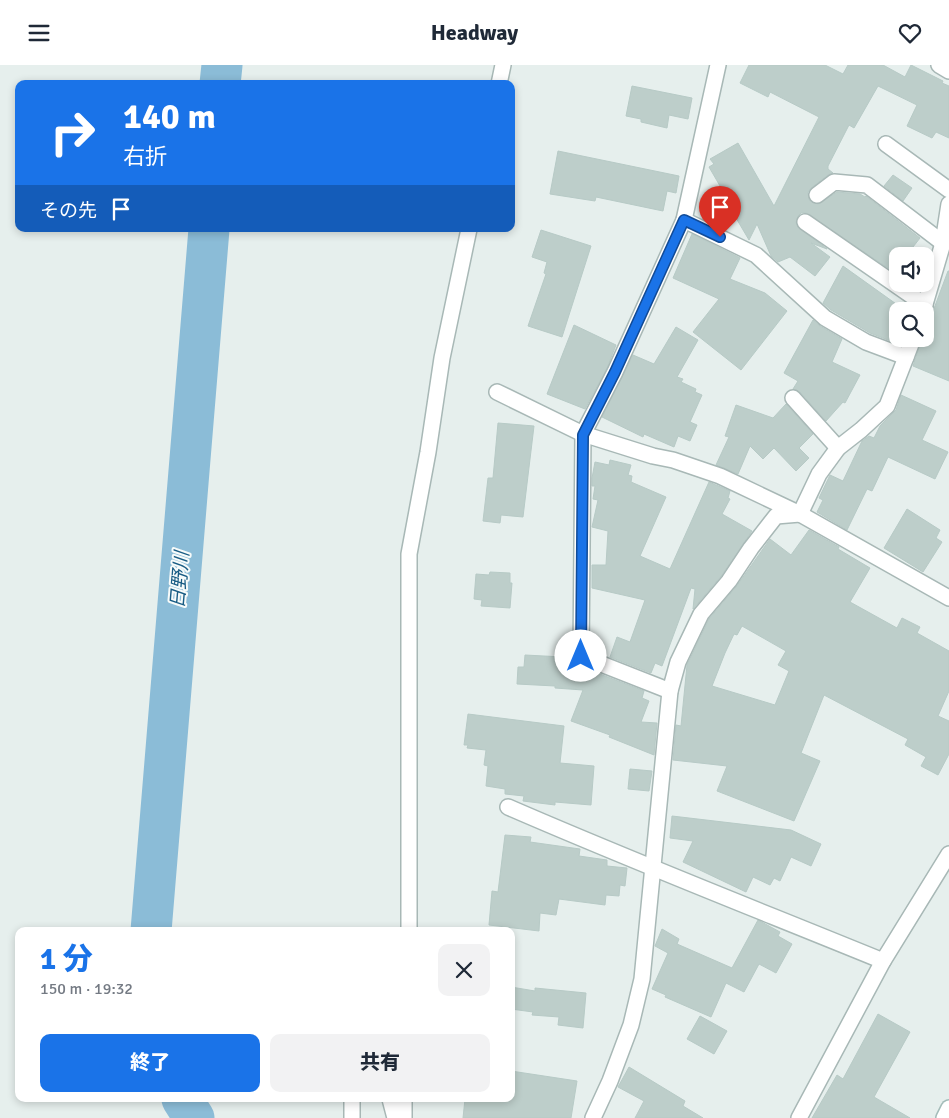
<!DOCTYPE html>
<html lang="ja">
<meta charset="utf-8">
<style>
body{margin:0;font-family:Signika,"Noto Sans JP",sans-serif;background:#f2f2f3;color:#1f2937;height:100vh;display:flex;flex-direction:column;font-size:19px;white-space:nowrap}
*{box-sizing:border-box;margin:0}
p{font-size:16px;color:#747a83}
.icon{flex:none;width:28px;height:28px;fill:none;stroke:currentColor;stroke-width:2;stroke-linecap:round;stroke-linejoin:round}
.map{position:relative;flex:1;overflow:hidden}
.sheet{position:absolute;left:15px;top:862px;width:500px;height:175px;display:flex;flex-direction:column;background:#fff;border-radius:10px;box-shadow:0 2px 8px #0003}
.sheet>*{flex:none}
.guide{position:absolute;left:15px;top:15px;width:500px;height:152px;border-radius:10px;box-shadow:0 2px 8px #0003;background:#1a73e8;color:#fff;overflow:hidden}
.fabs{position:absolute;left:889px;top:182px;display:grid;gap:10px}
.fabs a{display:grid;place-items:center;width:45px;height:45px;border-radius:10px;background:#fff;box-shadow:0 2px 8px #0003;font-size:25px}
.pin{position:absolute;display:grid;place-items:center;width:42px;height:42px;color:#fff;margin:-51px -21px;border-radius:50% 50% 50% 0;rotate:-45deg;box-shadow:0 0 5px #0007}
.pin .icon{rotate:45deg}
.me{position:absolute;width:55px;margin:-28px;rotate:0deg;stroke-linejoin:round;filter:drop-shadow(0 0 4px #0008)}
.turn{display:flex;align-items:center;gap:18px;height:105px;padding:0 25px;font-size:22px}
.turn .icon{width:65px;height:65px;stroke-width:2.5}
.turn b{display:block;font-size:35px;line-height:42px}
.then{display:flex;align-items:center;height:48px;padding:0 25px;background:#0003;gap:10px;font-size:19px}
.round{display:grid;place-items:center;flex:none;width:52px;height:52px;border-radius:10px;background:#f2f2f3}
.headline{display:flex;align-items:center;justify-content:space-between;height:85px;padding:0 25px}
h1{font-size:30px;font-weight:800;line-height:38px;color:#1a73e8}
.primary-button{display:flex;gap:10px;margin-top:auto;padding:10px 25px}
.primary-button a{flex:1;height:58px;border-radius:10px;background:#1a73e8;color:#fff;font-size:20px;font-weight:800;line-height:58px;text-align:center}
.primary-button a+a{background:#f2f2f3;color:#1f2937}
header{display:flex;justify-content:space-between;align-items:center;height:65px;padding:0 25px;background:#fff;font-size:22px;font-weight:800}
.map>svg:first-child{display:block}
</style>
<header><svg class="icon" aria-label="menu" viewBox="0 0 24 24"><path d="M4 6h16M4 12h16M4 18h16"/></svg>Headway<svg class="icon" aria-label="heart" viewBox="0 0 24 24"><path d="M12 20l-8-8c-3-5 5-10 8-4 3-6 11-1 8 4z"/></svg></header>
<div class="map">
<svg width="949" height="1053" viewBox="0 0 949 1053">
<rect width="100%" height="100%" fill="#e6efed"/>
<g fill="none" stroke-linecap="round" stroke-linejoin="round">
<g stroke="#8bbcd7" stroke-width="41">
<polyline points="220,19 222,0"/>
<polyline points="151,866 209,164"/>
<polyline points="182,1034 194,1053"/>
</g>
</g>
<g fill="#bdceca" stroke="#b7cac6" fill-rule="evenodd">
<polygon points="749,0 825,0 843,9 848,0 883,0 905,12 911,0 943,16 942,18 949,21 949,73 936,67 932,73 907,61 917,40 878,21 854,63 849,60 828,101 828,104 833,108 828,110 811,123 808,127 809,135 818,139 837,127 860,129 865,132 866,131 920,173 906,191 898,191 898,203 896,206 888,203 806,148 801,148 798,151 796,157 797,161 827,184 811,178 830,192 815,211 790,192 778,197 771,191 757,159 749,175 736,153 738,152 709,102 714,99 710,94 738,78 774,141 819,52 770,27 768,32 740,18"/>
<polygon points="632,21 692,33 688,54 669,50 667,63 641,57 641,54 626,51"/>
<polygon points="558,86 679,111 676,128 667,126 663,146 596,132 595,136 550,129"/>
<polygon points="893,110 912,123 903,136 884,121"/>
<polygon points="541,165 591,181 562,272 528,261 546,209 544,208 547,197 532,192"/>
<polygon points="692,169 740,193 730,214 765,228 787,246 741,305 693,267 719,234 673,213"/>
<polygon points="843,201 906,246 898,246 898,274 903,274 901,280 870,268 831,245 823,238"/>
<polygon points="948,206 949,206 949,316 913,301 922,274 925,274 925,260 926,261 932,249"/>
<polygon points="813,255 820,261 842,274 832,297 860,310 845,338 843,337 826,356 800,327 793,324 798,316 784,308"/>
<polygon points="574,260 616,280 607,303 585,344 547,329"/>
<polygon points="676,262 698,275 677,312 683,314 681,317 696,324 695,327 702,330 690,357 697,360 690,376 678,371 674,382 644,369 643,372 602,352 633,290 654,299"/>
<polygon points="901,330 936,346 922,375 948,387 935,414 888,392 872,426 867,424 847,465 817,447 823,435 819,433 830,410 843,416 862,376 869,371 874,373 880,361 896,345"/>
<polygon points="786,339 813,369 799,383 809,393 796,406 774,383 763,394 750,381 738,409 716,400 729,372 725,371 736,340 773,353"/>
<polygon points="498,358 534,361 523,452 501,450 500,458 483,456 488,413 493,413"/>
<polygon points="610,395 631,400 628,410 632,411 631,417 666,432 640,491 670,504 709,417 730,426 728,433 730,434 722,449 752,466 722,510 693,544 695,524 691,523 662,601 655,598 651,608 610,592 617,572 630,577 645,535 592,523 592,500 606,500 608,466 592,462 598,435 593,434 595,421 592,421 592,413 595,397 609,400"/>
<polygon points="907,444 940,465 936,473 942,477 923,507 884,483"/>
<path d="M809 465 839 482 838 484 870 503 850 537 897 563 902 553 920 562 917 568 949 586V626L938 651 949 656V689L938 710 921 701 926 692 905 680 908 674 824 630 801 688 820 696 794 756 717 726 727 701 673 695 676 660 681 661 687 600 709 554 736 522 770 474 791 490ZM742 561 786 586 778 600 789 606 775 640 712 621 725 588 734 569 737 570Z"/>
<polygon points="490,507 510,508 510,518 512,518 510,543 481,541 482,535 474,534 476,509 489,510"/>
<polygon points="525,590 563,592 563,596 570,596 570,603 592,606 644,626 642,633 649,636 641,657 657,658 654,690 609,672 610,670 571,656 583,625 555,623 555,621 517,619 518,602 524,602"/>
<polygon points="468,649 564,661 560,698 594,701 591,740 555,737 555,740 523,736 524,731 505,729 505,724 486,721 488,701 484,700 486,685 467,683 468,680 464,680"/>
<polygon points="630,704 652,706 649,726 628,724"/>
<polygon points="672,751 791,765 821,779 811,801 791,792 780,816 774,813 770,820 753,812 746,827 683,797 693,776 670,773"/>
<polygon points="505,770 531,772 530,777 580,784 579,791 607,795 607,801 627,803 625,821 620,820 619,831 606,830 605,840 559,834 556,850 540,848 539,866 489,860 492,826 498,827"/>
<polygon points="758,855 780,867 778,871 792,879 776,908 759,899 744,927 726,918 711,952 665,932 666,930 652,924 668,888 655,881 662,864 679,874 677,879 732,903"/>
<polygon points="511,922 535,926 535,923 586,928 583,963 558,960 559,952 532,950 533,947 511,944"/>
<polygon points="878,949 910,967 874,1032 910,1053 812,1053 837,1010 843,1014"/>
<polygon points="700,951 727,966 714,989 687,974"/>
<polygon points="629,1002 685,1036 683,1041 703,1053 635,1053 644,1036 618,1022"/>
<polygon points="511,1006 577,1016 571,1053 463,1053 465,1034 511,1034"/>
</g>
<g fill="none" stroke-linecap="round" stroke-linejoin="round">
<defs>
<g id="street">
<polyline points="939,0 949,6"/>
<polyline points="499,19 503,0"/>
<polyline points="886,79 949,125"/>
<polyline points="817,130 834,117 867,120 943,178"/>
<polyline points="684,155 756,190 825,253 866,277 906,292"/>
<polyline points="805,157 925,240"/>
<polyline points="923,246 943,178 949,139"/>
<polyline points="497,327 583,369 653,391 673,395 720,411 800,449 949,533"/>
<polyline points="793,333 838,383"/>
<polyline points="800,449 819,409 838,383 861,365 887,341 913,274"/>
<polyline points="670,626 581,591 583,369 615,307 684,155 718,0"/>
<path d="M508 742C632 796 758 845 883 896"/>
<polyline points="409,866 409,489 428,387 442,293 469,164"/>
<polyline points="390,1034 395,1053"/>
<polyline points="352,1053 352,1034"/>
<polyline points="404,1053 404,1034"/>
<polyline points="593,1053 610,1016 631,960 642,914 670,626 678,597 701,549 729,516 751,483 776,451 800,449"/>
<polyline points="799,1053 883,896 949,789"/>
</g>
<polyline id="secondary" points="944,1053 949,1043"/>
</defs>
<use href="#street" stroke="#a8b8b6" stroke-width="18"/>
<use href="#secondary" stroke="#a3bcb9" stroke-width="18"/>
<use href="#street" stroke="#fff" stroke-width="15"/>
<use href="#secondary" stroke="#fff" stroke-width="15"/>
</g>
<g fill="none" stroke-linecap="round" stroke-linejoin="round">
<defs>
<polyline id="route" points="581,591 583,370 615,307 684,155 720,172"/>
</defs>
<use href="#route" stroke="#114b97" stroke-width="12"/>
<use href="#route" stroke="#1a73e8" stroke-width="9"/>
</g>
<g text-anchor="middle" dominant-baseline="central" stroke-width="4" stroke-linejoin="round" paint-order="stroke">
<g font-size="19" font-style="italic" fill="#185c84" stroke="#f7fbfa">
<text transform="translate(180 515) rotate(-85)">日野川</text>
</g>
</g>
</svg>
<div class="fabs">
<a><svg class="icon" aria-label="sound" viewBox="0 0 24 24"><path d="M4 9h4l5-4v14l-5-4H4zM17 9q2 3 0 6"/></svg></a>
<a><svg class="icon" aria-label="search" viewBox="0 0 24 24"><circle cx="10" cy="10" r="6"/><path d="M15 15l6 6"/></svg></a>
</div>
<div class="pin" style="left:720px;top:172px;background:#d93025"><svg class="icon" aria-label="arrive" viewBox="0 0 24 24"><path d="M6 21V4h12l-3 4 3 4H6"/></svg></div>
<svg class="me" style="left:581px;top:591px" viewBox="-20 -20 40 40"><circle r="19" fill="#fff"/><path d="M0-13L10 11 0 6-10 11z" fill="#1a73e8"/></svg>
<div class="guide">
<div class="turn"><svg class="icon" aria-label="right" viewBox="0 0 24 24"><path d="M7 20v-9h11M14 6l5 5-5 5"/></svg><div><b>140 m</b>右折</div></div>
<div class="then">その先<svg class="icon" aria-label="arrive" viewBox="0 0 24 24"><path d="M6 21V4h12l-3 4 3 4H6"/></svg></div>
</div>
<section class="sheet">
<div class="headline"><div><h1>1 分</h1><p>150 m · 19:32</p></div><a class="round"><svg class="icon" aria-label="close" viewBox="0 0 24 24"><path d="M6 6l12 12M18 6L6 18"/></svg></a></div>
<div class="primary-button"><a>終了</a><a>共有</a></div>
</section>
</div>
